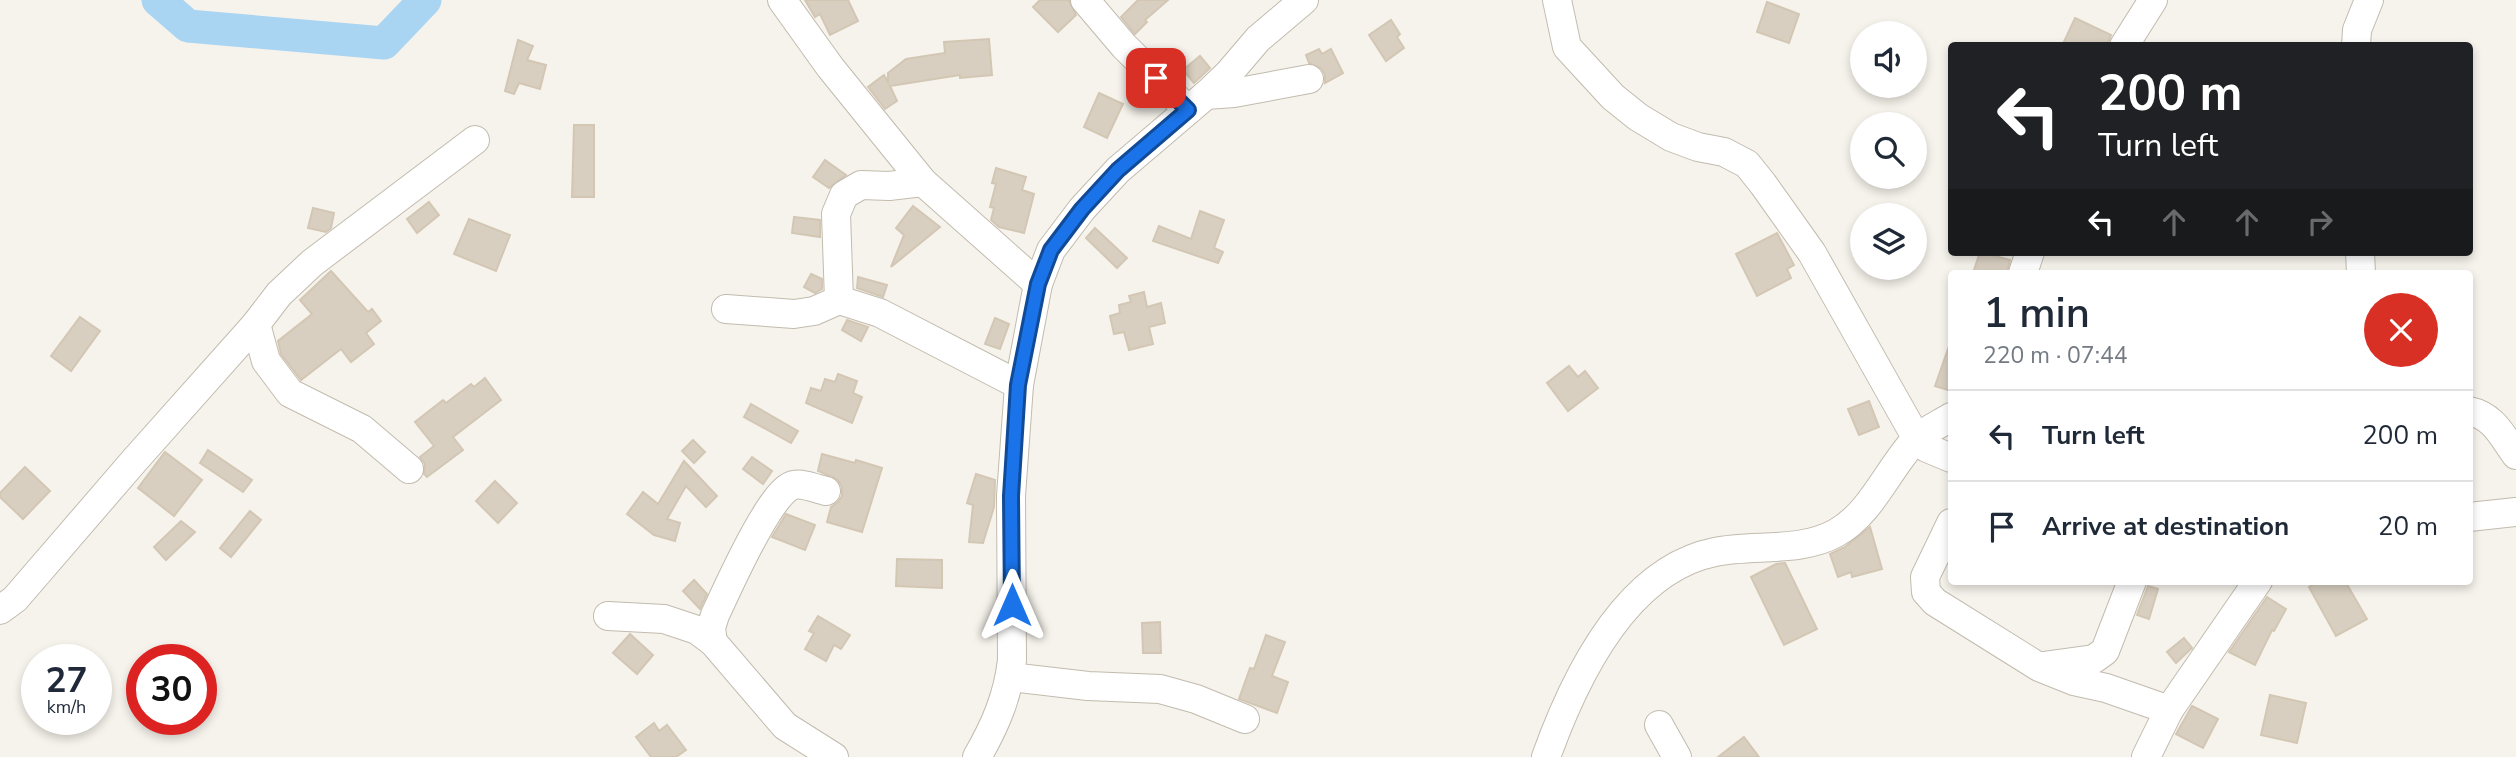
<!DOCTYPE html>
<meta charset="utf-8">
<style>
body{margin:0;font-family:"Nunito Sans",sans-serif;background:#f6f6f7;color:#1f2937;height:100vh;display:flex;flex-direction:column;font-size:26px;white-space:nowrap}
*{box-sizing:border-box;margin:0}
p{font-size:23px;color:#747a83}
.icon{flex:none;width:38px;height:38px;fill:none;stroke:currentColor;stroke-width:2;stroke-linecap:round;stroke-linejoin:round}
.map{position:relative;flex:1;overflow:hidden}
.sheet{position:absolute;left:1948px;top:270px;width:525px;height:315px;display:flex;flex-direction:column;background:#fff;border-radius:7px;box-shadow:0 4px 10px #0003}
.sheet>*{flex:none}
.hud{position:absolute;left:1948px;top:42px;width:525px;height:214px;border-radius:7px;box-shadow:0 4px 10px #0003;background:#202124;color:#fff;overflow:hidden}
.controls{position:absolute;left:1850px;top:21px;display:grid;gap:14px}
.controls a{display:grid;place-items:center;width:77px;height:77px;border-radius:50%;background:#fff;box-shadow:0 4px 10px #0003;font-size:35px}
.speed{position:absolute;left:21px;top:644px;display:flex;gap:14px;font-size:35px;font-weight:700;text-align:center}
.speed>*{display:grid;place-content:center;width:91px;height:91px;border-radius:50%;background:#fff;box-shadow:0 4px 10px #0003;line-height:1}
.speed small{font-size:18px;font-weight:400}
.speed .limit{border:10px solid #d22;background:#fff;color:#111}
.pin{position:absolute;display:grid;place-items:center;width:60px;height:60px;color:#fff;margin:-30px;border-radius:14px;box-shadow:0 4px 10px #0006}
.me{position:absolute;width:77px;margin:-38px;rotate:0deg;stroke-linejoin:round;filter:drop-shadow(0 0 5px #0008)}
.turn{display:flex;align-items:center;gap:24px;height:147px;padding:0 35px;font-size:32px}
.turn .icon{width:91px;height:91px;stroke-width:2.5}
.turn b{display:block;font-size:49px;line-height:60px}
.lanes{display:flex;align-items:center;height:66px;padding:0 35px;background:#0003;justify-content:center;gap:35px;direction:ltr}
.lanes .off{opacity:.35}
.round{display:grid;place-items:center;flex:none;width:74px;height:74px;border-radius:37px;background:#f6f6f7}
.headline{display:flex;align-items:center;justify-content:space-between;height:119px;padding:0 35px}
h1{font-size:42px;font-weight:600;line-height:52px}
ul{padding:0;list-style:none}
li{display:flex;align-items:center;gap:21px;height:91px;padding:0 35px;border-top:2px solid #e0e1e3}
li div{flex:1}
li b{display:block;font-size:26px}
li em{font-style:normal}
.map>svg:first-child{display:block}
</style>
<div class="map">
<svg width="2516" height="757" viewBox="0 0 2516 757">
<rect width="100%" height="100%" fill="#f6f3ec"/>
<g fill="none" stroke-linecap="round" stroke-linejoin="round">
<polyline stroke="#a9d4f2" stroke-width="33" points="158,0 188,26 384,43 425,0"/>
</g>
<g fill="#d8cfc1" stroke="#d3c7b4" stroke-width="2">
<polygon points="805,0 848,0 858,21 830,35 820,14 815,17"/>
<polygon points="1040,0 1069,0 1076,15 1058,32 1033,7"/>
<polygon points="1138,0 1168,0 1145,20 1147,22 1135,34 1121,17"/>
<polygon points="1767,2 1799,14 1789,43 1757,32"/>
<polygon points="2075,18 2111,35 2107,46 2062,46"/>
<polygon points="1391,20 1400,34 1397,37 1404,48 1386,61 1369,35"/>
<polygon points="989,39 992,75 960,78 960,75 890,86 897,101 885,109 868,87 884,75 888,82 888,73 906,59 945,53 944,42"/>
<polygon points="518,40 533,46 527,60 546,65 540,89 519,83 514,94 505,91"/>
<polygon points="1319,49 1322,54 1331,49 1343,73 1325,83 1325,75 1322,69 1309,63 1306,55"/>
<polygon points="1200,56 1210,68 1194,83 1183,70"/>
<polygon points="1099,93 1123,104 1107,138 1084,127"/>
<polygon points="574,125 594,125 594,197 572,197"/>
<polygon points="825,160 846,175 829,188 813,177"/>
<polygon points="996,168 1026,177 1022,190 1034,194 1024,233 999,227 991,220 994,208 990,207 996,184 992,183"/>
<polygon points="429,202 439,215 417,233 407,219"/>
<polygon points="913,206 940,227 891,267 904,235 896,228"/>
<polygon points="313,208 334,213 331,228 326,232 308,228"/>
<polygon points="1200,211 1224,220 1214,248 1223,252 1218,263 1153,241 1159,226 1191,239"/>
<polygon points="794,217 820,220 820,237 792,233"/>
<polygon points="469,219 510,235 496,271 454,254"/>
<polygon points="1095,228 1127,258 1117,268 1086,238"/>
<polygon points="1777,233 1794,265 1787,269 1791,278 1757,296 1736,254"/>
<polygon points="1980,252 2010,260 2007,273 1973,273"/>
<polygon points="331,271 368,312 372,309 381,321 366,333 374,344 351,362 341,349 301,380 281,354 278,341 312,314 300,300"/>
<polygon points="811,274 822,279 822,289 815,293 804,287"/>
<polygon points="858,277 887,285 883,297 857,288"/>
<polygon points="1144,292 1147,307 1161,303 1165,323 1149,327 1153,344 1129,350 1124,332 1114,334 1110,316 1120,313 1119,305 1131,302 1129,296"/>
<polygon points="80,317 100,331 71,371 51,356"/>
<polygon points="995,318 1009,324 1000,349 985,344"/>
<polygon points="847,320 868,327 861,341 842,330"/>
<polygon points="1949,346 1951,346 1951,391 1935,386"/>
<polygon points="1569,366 1578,377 1585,371 1598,388 1568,411 1547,383"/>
<polygon points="838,374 857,381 853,393 862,397 852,423 806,403 811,388 821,391 825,379 835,382"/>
<polygon points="485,378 501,400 453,437 463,450 427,477 424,474 425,464 420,457 434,446 415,422 443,400 446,403 471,384 474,387"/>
<polygon points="1869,401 1879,427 1859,435 1848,409"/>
<polygon points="751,404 798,431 791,443 744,417"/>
<polygon points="693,440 705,452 694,463 682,451"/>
<polygon points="208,450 252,480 243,492 200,463"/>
<polygon points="165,452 202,480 174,516 138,488"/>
<polygon points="822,454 855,463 856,460 882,468 862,532 827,522 831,507 838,502 842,496 842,487 837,479 818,471"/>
<polygon points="752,457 772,471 763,484 743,469"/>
<polygon points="684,461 717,496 706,507 686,486 667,519 680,523 675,541 654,535 627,514 643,492 658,504"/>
<polygon points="25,467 50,491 23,519 0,497 0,493"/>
<polygon points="976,474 995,480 994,507 983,543 969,542 973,505 967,503"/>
<polygon points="495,481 517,503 498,523 476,501"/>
<polygon points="250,511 261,520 231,557 220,548"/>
<polygon points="786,514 815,525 805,550 772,537"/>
<polygon points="181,521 195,532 166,560 154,547"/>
<polygon points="1870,527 1882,569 1852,577 1851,572 1838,577 1830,554 1845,547"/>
<polygon points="897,559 942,560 942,588 896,586"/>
<polygon points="1785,563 1817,629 1784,645 1751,577 1776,564"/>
<polygon points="694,580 707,594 700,609 683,591"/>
<polygon points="2319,581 2345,581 2367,619 2336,636 2309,587"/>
<polygon points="2148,586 2158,589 2149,619 2137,615"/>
<polygon points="2267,597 2286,609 2274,631 2272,630 2255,665 2229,652"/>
<polygon points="818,616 850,635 841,649 834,645 826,661 805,649 814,633 809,631"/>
<polygon points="1160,622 1161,653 1143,653 1142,623"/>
<polygon points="630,634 653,655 637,674 613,653"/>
<polygon points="1266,635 1285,642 1272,676 1288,682 1277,713 1239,699 1250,668 1254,669"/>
<polygon points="2184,638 2192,648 2176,663 2167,652"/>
<polygon points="2270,695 2306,703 2297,743 2261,735"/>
<polygon points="2192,706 2218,719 2203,748 2176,734"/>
<polygon points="654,723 659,731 667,725 686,750 676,757 651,757 636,737"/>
<polygon points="1744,737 1759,757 1718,757"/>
</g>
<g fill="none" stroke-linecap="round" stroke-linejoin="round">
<defs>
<g id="minor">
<polyline points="782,0 830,67 923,182 1038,284"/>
<polyline points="1085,0 1124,46 1188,110"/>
<polyline points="1557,0 1567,47 1613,97 1638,117 1671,137 1698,147 1724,152 1747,164 1763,184 1812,253 1917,439 1927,448 1951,458"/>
<polyline points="2124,46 2153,0"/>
<polyline points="2356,46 2357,30 2369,0"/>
<polyline points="1206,95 1234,93 1309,79"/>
<polyline points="2360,252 2361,273"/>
<polyline points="2023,273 2030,252"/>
<polyline points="839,300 836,214 844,195 861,185 889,186 923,182"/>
<polyline points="726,309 794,314 814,311 839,300 880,313 1019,385"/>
<polyline points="256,324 266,361 290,393 362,429 409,469"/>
<path d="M2469 411C2494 416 2502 436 2516 455"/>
<polyline points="2469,517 2516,512"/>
<polyline points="1951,523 1925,577 1926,592 1935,602 2039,667 2074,681 2106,688 2169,710"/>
<polyline points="0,610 15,599 134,461 256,324 279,294 312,263 475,140"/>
<polyline points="608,616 664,619 697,630 713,642 785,726 834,757"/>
<path d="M713 642 711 628 715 615C726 592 772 487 794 485 803 483 817 489 826 491"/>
<polyline points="2043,666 2094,659 2105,651 2132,581"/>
<polyline points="1010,677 1088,686 1160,689 1196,699 1245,719"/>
<polyline points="1659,725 1677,757"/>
<path d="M977 757C995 726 1008 696 1012 660L1011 496 1019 385 1038 284 1051 250 1082 209 1118 170 1206 95 1229 73 1258 39 1304 0"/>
<path d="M1546 757C1574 679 1625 570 1715 552 1754 544 1800 553 1836 533 1871 514 1888 469 1915 440 1924 431 1940 424 1951 417"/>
<polyline points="2146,757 2169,710 2258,581"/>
</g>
</defs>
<use href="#minor" stroke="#c2bbae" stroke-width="30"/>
<use href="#minor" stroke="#fff" stroke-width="28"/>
</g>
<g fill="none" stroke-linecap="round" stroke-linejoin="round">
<defs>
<polyline id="route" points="1012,605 1011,496 1018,385 1038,284 1051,250 1082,209 1118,170 1188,110 1156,78"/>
</defs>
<use href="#route" stroke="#114b97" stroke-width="18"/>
<use href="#route" stroke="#1a73e8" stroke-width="12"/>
</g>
</svg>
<div class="controls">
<a><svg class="icon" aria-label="sound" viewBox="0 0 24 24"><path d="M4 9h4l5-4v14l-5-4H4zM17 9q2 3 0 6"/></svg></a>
<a><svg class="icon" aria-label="search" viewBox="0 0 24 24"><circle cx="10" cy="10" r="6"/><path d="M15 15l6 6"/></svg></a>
<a><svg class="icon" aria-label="layers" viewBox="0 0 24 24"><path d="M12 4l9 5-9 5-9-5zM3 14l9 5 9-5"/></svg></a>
</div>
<div class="speed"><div>27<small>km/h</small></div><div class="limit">30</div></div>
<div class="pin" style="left:1156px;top:78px;background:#d93025"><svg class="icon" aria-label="arrive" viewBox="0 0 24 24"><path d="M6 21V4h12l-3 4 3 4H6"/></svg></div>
<svg class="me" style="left:1012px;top:605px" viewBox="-20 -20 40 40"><path d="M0-17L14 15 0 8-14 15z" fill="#1a73e8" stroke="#fff" stroke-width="4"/></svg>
<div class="hud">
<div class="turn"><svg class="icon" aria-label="left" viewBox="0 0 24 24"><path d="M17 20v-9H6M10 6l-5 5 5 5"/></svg><div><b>200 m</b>Turn left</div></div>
<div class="lanes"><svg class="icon" aria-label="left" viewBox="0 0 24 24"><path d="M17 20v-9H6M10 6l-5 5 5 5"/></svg><svg class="icon off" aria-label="ahead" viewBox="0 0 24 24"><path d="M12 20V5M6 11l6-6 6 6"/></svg><svg class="icon off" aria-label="ahead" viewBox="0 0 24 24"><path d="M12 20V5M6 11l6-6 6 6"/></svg><svg class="icon off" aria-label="right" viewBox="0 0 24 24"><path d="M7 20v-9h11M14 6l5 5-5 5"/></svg></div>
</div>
<section class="sheet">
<div class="headline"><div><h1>1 min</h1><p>220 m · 07:44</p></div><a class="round" style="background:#d93025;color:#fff"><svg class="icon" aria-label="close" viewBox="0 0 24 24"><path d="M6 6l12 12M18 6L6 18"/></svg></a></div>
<ul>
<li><svg class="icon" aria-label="left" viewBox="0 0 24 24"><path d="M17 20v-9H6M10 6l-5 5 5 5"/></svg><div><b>Turn left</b></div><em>200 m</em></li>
<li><svg class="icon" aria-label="arrive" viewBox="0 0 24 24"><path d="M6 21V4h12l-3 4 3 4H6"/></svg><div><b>Arrive at destination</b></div><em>20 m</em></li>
</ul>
</section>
</div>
